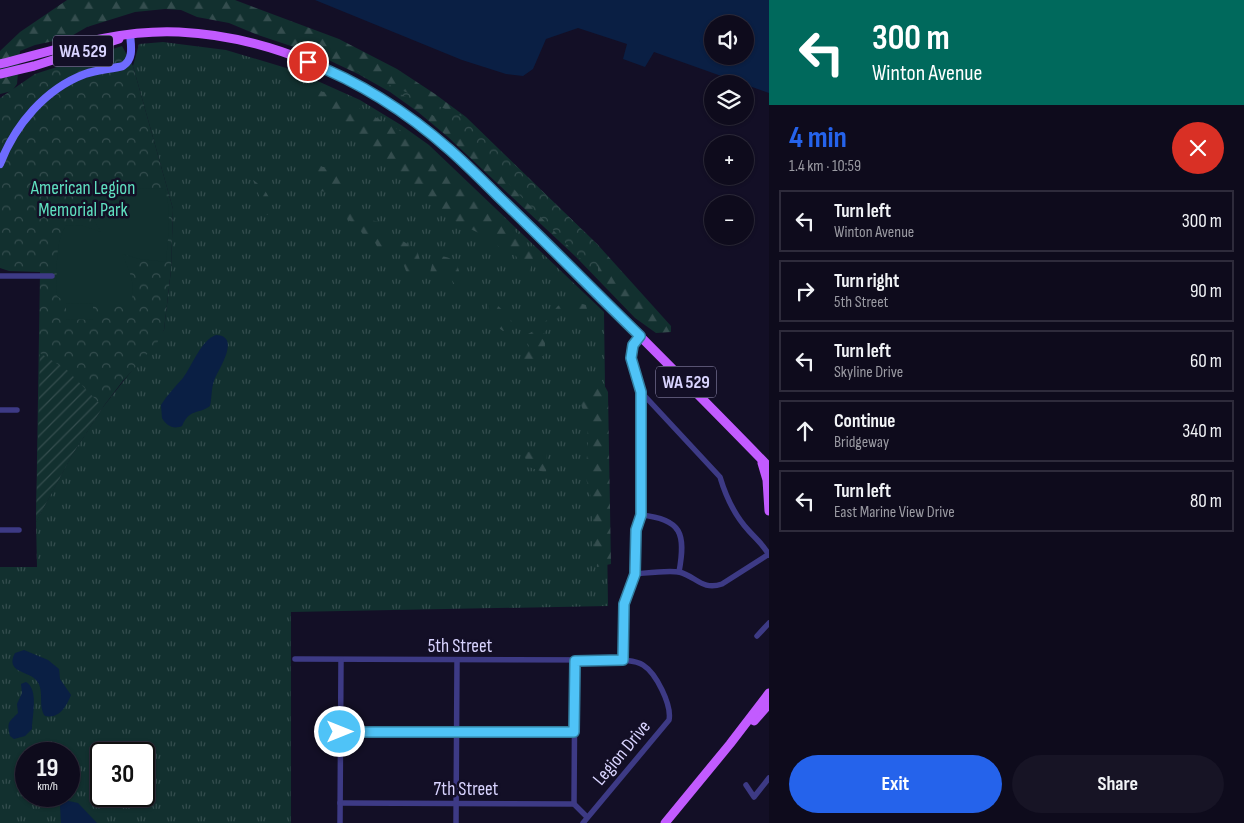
<!DOCTYPE html>
<meta charset="utf-8">
<style>
body{margin:0;font-family:"Sofia Sans Condensed",sans-serif;background:#171425;color:#f1f3f6;height:100vh;display:flex;flex-direction:column;font-size:19px;white-space:nowrap}
*{box-sizing:border-box;margin:0}
p{font-size:16px;color:#9b9ba3}
.icon{flex:none;width:28px;height:28px;fill:none;stroke:currentColor;stroke-width:2;stroke-linecap:round;stroke-linejoin:round}
.map{position:relative;flex:1;overflow:hidden}
.side{display:flex;flex-direction:column;background:#0e0b1c;width:475px}
.side>*{flex:none}
.banner{background:#00695c;color:#fff;overflow:hidden}
.buttons{position:absolute;left:704px;top:15px;display:grid;gap:10px}
.buttons a{display:grid;place-items:center;width:50px;height:50px;border-radius:50%;background:#0e0b1c;box-shadow:0 1px 4px #0004,0 0 0 1px #2e2b3b;font-size:25px}
.speed{position:absolute;left:15px;top:742px;display:flex;gap:10px;font-size:25px;font-weight:700;text-align:center}
.speed>*{display:grid;place-content:center;width:65px;height:65px;border-radius:50%;background:#0e0b1c;box-shadow:0 1px 4px #0004,0 0 0 1px #2e2b3b;line-height:1}
.speed small{font-size:12px;font-weight:400}
.speed .limit{border:2px solid #111;border-radius:8px;background:#fff;color:#111}
.pin{position:absolute;display:grid;place-items:center;width:42px;height:42px;color:#fff;margin:-21px;border:2px solid #fff;border-radius:50%;box-shadow:0 1px 5px #0007}
.me{position:absolute;width:55px;margin:-28px;rotate:90deg;stroke-linejoin:round;filter:drop-shadow(0 0 4px #0008)}
.turn{display:flex;align-items:center;gap:18px;height:105px;padding:0 20px;font-size:22px}
.turn .icon{width:65px;height:65px;stroke-width:2.5}
.turn b{display:block;font-size:35px;line-height:42px}
.round{display:grid;place-items:center;flex:none;width:52px;height:52px;border-radius:26px;background:#171425}
.overview{display:flex;align-items:center;justify-content:space-between;height:85px;padding:0 20px}
h1{font-size:30px;font-weight:700;line-height:38px;color:#2563eb}
.primary-button{display:flex;gap:10px;margin-top:auto;padding:10px 20px}
.primary-button a{flex:1;height:58px;border-radius:30px;background:#2563eb;color:#fff;font-size:20px;font-weight:700;line-height:58px;text-align:center}
.primary-button a+a{background:#171425;color:#f1f3f6}
ul{padding:0;list-style:none}
li{display:flex;align-items:center;gap:15px;height:62px;margin:0 10px 8px;padding:0 10px;border:2px solid #2e2b3b;border-radius:0px}
li div{flex:1}
li b{display:block;font-size:19px}
li em{font-style:normal}
main{display:flex;flex:1;min-height:0}
.map>svg:first-child{display:block}
</style>
<main>
<div class="map">
<svg width="769" height="823" viewBox="0 0 769 823">
<defs>
<pattern id="grass-tufts" width="24" height="20" patternUnits="userSpaceOnUse" patternTransform="scale(1.25)"><rect width="24" height="20" fill="#12302f"/><path d="M3 7l-1-3M5 7V3M7 7l1-3M15 17l-1-3M17 17v-4M19 17l1-3" fill="none" stroke="#344d4e"/></pattern>
<pattern id="forest-firs" width="22" height="20" patternUnits="userSpaceOnUse" patternTransform="scale(1.25)"><rect width="22" height="20" fill="#12302f"/><path d="M5 1l3.5 6h-7zM16 11l3.5 6h-7z" fill="#344d4e"/></pattern>
<pattern id="park-crowns" width="20" height="18" patternUnits="userSpaceOnUse" patternTransform="scale(1.25)"><rect width="20" height="18" fill="#12302f"/><path d="M2 6a3 3 0 1 1 6 0M12 15a3 3 0 1 1 6 0" fill="none" stroke="#344d4e"/></pattern>
<pattern id="garden-furrows" width="10" height="10" patternUnits="userSpaceOnUse" patternTransform="scale(1.25)"><rect width="10" height="10" fill="#12302f"/><path d="M-1 1l2-2M0 10L10 0M9 11l2-2" fill="none" stroke="#344d4e"/></pattern>
</defs>
<rect width="100%" height="100%" fill="#130f26"/>
<path fill="url(#grass-tufts)" fill-rule="evenodd" d="M163 42 226 50 293 70 360 100 401 125 429 145 604 312 608 606 291 612V823H0V567H37L36 522 72 455 103 407 164 330 171 270 173 209 133 66 139 44ZM26 754H69V796H26ZM101 754H144V796H101Z"/>
<g fill="url(#forest-firs)">
<polygon points="67,0 235,0 339,39 397,69 435,94 466,117 598,245 671,326 671,332 656,333 635,318 576,257 448,137 418,112 390,92 358,74 318,55 258,35 229,23 197,17 181,10 165,9 135,12 87,27 68,38 35,45 20,51 17,84 12,91 0,94 0,51 20,32"/>
<path d="M312 91 326 92 344 100 404 133 434 155 503 216 534 254C532 261 532 269 527 275L516 256 503 250 487 237 456 222 420 189 380 156 334 123 309 102Z"/>
<polygon points="315,166 324,167 345,176 347,183 339,193 319,191 311,176"/>
<path d="M253 180C265 188 272 197 271 213L264 216 260 198Z"/>
<path d="M340 206 370 220 380 222 387 234 398 238 417 250 422 267 417 268 414 282 406 271 399 252 378 248 374 241C364 238 362 234 358 225L348 220Z"/>
<path d="M438 256C459 257 458 267 462 284L458 287C452 283 451 276 445 273 441 278 437 281 431 279L430 273 433 260Z"/>
<path d="M491 299C499 308 506 311 512 322L509 324 510 329 503 331C492 324 488 315 488 302Z"/>
<path d="M563 302H576L586 305 588 314 582 319C563 305 565 311 552 325 548 329 543 332 542 338L545 342V354L532 364 526 366 521 360 530 349 528 344 519 339C528 334 537 330 544 323 551 316 554 308 563 302Z"/>
<polygon points="601,379 608,392 611,564 597,567 594,545 594,508 585,475 588,446 587,421 579,399 590,385"/>
<polygon points="541,449 547,453 546,473 529,467 523,453"/>
</g>
<g fill="url(#park-crowns)">
<polygon points="122,46 133,66 173,209 171,270 164,330 157,343 122,382 103,407 72,455 36,522 40,272 9,271 0,268 0,98 35,74"/>
<polygon points="355,70 466,118 598,245 598,277 492,166 454,131 412,100"/>
</g>
<polygon fill="url(#garden-furrows)" points="40,353 67,370 103,407 72,455 36,522"/>
<g fill="#12302f">
<path d="M89 188 165 189C172 213 168 237 166 262L140 259 122 254C128 268 137 285 131 301H64L57 296C57 271 54 247 66 225L83 226 101 232C94 221 83 201 89 188Z"/>
<polygon points="66,303 93,304 93,320 66,319"/>
</g>
<g fill="#0a1f44" fill-rule="evenodd">
<path d="M315 0H769V93L654 52 645 67 623 59 627 44 578 28 546 39 533 69 523 76 506 74 462 60ZM712 24H745V56H712Z"/>
<path d="M216 335C242 336 218 370 214 381 211 389 212 398 210 406 197 415 190 408 182 426 173 430 166 425 162 418L161 405C167 395 175 387 183 378 192 366 201 340 216 335Z"/>
<path d="M24 650 48 660 59 669 60 679 71 695C66 707 59 719 45 716 37 705 46 689 35 679 27 671 5 672 15 653Z"/>
<path d="M26 682C39 689 32 717 32 729L25 736 14 739 10 736C7 722 8 723 18 713L17 704 22 693 21 684Z"/>
<polygon points="64,800 78,803 97,823 61,823 60,806"/>
</g>
<g fill="none" stroke-linecap="round" stroke-linejoin="round">
<g stroke="#3d3a85" stroke-width="5.5">
<polyline points="0,276 52,276"/>
<path d="M640 336 633 345 631 358 641 392 720 477C726 497 734 515 749 531 758 541 762 543 769 555"/>
<polyline points="0,410 17,410"/>
<path d="M641 515C682 519 686 534 679 572"/>
<polyline points="0,530 19,530"/>
<path d="M635 574C647 573 667 570 679 572 696 576 702 591 722 584L769 554"/>
<polyline points="757,636 769,623"/>
<path d="M295 659 623 660C630 661 637 661 643 665 656 673 672 705 669 720L583 823"/>
<polyline points="623,660 624,604 635,574 636,530 641,515 641,392"/>
<polyline points="340,731 574,732"/>
<polyline points="746,785 754,797 769,778"/>
<polyline points="340,803 574,804 587,817"/>
<polyline points="574,804 575,661"/>
<polyline points="340,823 341,660"/>
<polyline points="456,823 457,661"/>
</g>
<path stroke="#6f6bff" stroke-width="8" d="M0 164C15 125 45 89 85 74 97 70 111 69 123 66 134 59 131 46 130 34"/>
<g stroke="#c25bff" stroke-width="9">
<path d="M0 64C59 49 118 29 179 32 268 36 354 75 424 129 448 147 469 168 490 189 522 219 553 249 584 280 646 342 708 404 769 467"/>
<polyline points="0,74 34,66 119,39"/>
<polyline points="762,463 767,480 769,511"/>
<polyline points="754,721 769,704"/>
<polyline points="665,823 730,744 769,693"/>
</g>
</g>
<g fill="none" stroke-linecap="round" stroke-linejoin="round">
<defs>
<path id="route" d="M308 62C360 82 408 113 450 150 467 165 483 181 499 197 547 243 593 290 640 336L633 345 631 358 641 392V515L636 530 635 574 624 604 623 660 575 661 574 732H340"/>
</defs>
<use href="#route" stroke="#337fa1" stroke-width="12"/>
<use href="#route" stroke="#4fc3f7" stroke-width="9"/>
</g>
<g text-anchor="middle" dominant-baseline="central" stroke-width="5" stroke-linejoin="round" paint-order="stroke">
<g fill="#130f26" stroke="#9e99be" stroke-width="1">
<rect x="53" y="35.5" width="60" height="31" rx="4"/>
<rect x="656" y="366.5" width="60" height="31" rx="4"/>
</g>
<g font-size="18" font-weight="bold" fill="#d9d4ff">
<text x="83" y="51">WA 529</text>
<text x="686" y="382">WA 529</text>
</g>
<g font-size="19" fill="#5fe0c0" stroke="#130f26">
<text x="83" y="188">American Legion<tspan x="83" dy="22">Memorial Park</tspan></text>
</g>
<g font-size="19" fill="#d9d4ff" stroke="#130f26">
<text x="460" y="646">5th Street</text>
<text transform="translate(622 753) rotate(-50)">Legion Drive</text>
<text x="466" y="789">7th Street</text>
</g>
</g>
</svg>
<div class="buttons">
<a><svg class="icon" aria-label="sound" viewBox="0 0 24 24"><path d="M4 9h4l5-4v14l-5-4H4zM17 9q2 3 0 6"/></svg></a>
<a><svg class="icon" aria-label="layers" viewBox="0 0 24 24"><path d="M12 4l9 5-9 5-9-5zM3 14l9 5 9-5"/></svg></a>
<a>+</a>
<a>−</a>
</div>
<div class="speed"><div>19<small>km/h</small></div><div class="limit">30</div></div>
<div class="pin" style="left:308px;top:62px;background:#d93025"><svg class="icon" aria-label="arrive" viewBox="0 0 24 24"><path d="M6 21V4h12l-3 4 3 4H6"/></svg></div>
<svg class="me" style="left:340px;top:732px" viewBox="-20 -20 40 40"><circle r="17" fill="#4fc3f7" stroke="#fff" stroke-width="3"/><path d="M0-11L8 9 0 5-8 9z" fill="#fff"/></svg>
</div>
<section class="side">
<div class="banner">
<div class="turn"><svg class="icon" aria-label="left" viewBox="0 0 24 24"><path d="M17 20v-9H6M10 6l-5 5 5 5"/></svg><div><b>300 m</b>Winton Avenue</div></div>
</div>
<div class="overview"><div><h1>4 min</h1><p>1.4 km · 10:59</p></div><a class="round" style="background:#d93025;color:#fff"><svg class="icon" aria-label="close" viewBox="0 0 24 24"><path d="M6 6l12 12M18 6L6 18"/></svg></a></div>
<ul>
<li><svg class="icon" aria-label="left" viewBox="0 0 24 24"><path d="M17 20v-9H6M10 6l-5 5 5 5"/></svg><div><b>Turn left</b><p>Winton Avenue</p></div><em>300 m</em></li>
<li><svg class="icon" aria-label="right" viewBox="0 0 24 24"><path d="M7 20v-9h11M14 6l5 5-5 5"/></svg><div><b>Turn right</b><p>5th Street</p></div><em>90 m</em></li>
<li><svg class="icon" aria-label="left" viewBox="0 0 24 24"><path d="M17 20v-9H6M10 6l-5 5 5 5"/></svg><div><b>Turn left</b><p>Skyline Drive</p></div><em>60 m</em></li>
<li><svg class="icon" aria-label="ahead" viewBox="0 0 24 24"><path d="M12 20V5M6 11l6-6 6 6"/></svg><div><b>Continue</b><p>Bridgeway</p></div><em>340 m</em></li>
<li><svg class="icon" aria-label="left" viewBox="0 0 24 24"><path d="M17 20v-9H6M10 6l-5 5 5 5"/></svg><div><b>Turn left</b><p>East Marine View Drive</p></div><em>80 m</em></li>
</ul>
<div class="primary-button"><a>Exit</a><a>Share</a></div>
</section>
</main>
